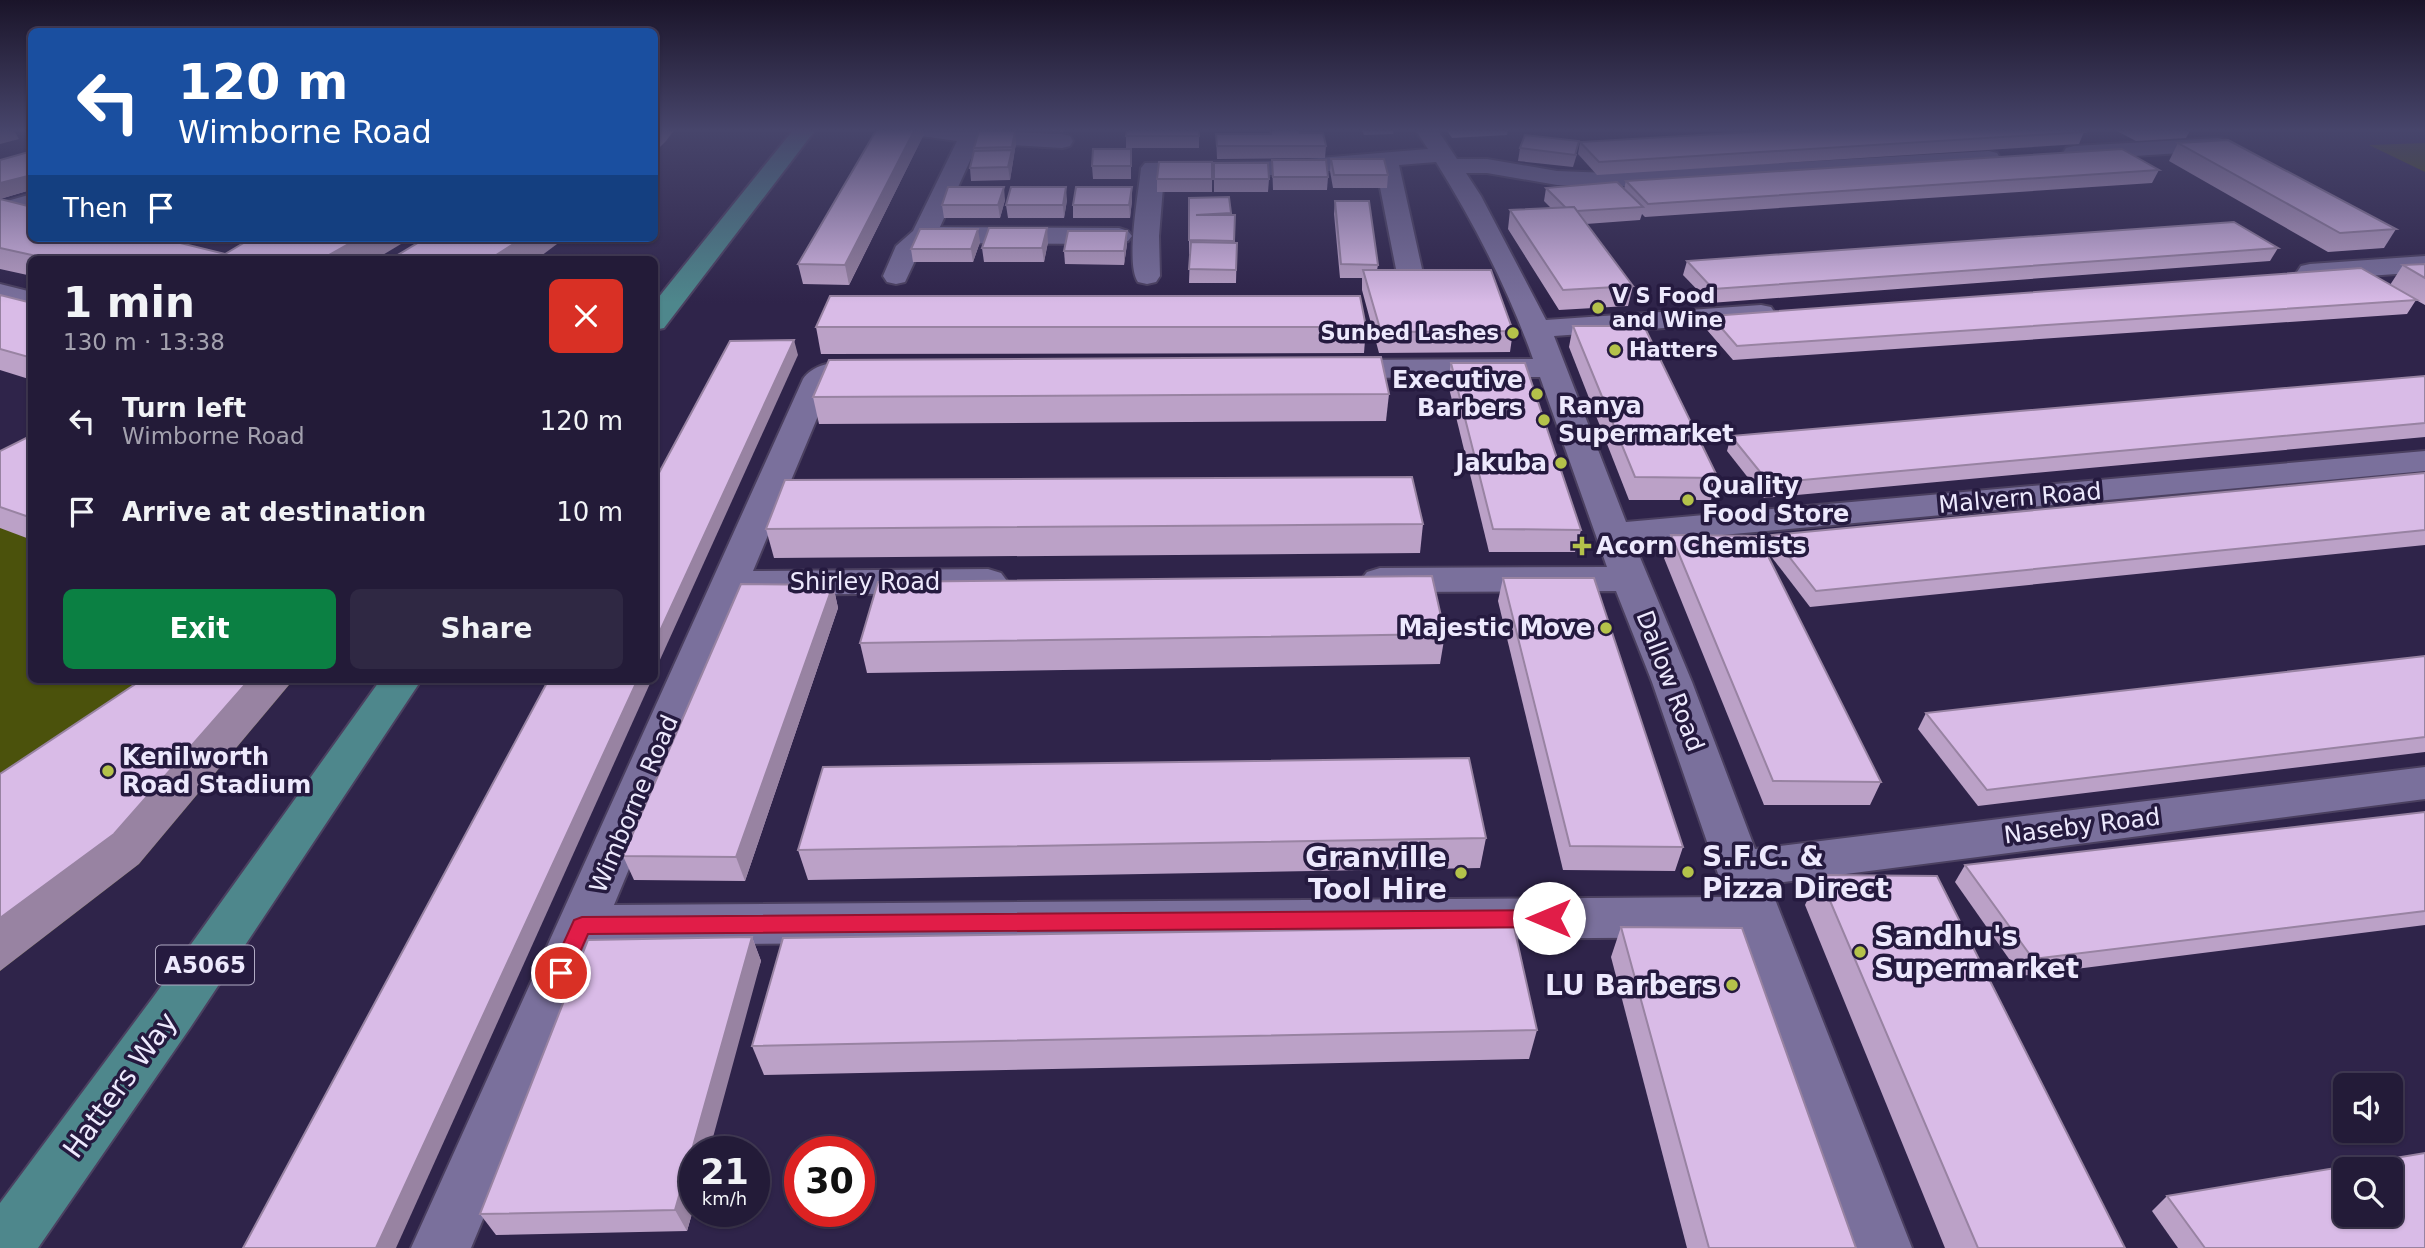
<!DOCTYPE html>
<meta charset="utf-8">
<style>
body{margin:0;font-family:"DejaVu Sans",sans-serif;background:#2f2843;color:#f1f3f6;height:100vh;display:flex;flex-direction:column;font-size:26px;white-space:nowrap}
*{box-sizing:border-box;margin:0}
p{font-size:23px;color:#a3a1ae}
.icon{flex:none;width:38px;height:38px;fill:none;stroke:currentColor;stroke-width:2;stroke-linecap:round;stroke-linejoin:round}
.map{position:relative;flex:1;overflow:hidden}
.details{position:absolute;left:28px;top:256px;width:630px;height:427px;display:flex;flex-direction:column;background:#231b38;border-radius:10px;box-shadow:0 2px 5px #0004,0 0 0 2px #403953}
.details>*{flex:none}
.hud{position:absolute;left:28px;top:28px;width:630px;height:214px;border-radius:10px;box-shadow:0 2px 5px #0004,0 0 0 2px #403953;background:#1a4fa0;color:#fff;overflow:hidden}
.buttons{position:absolute;left:2333px;top:1073px;display:grid;gap:14px}
.buttons a{display:grid;place-items:center;width:70px;height:70px;border-radius:10px;background:#231b38;box-shadow:0 2px 5px #0004,0 0 0 2px #403953;font-size:35px}
.speed{position:absolute;left:679px;top:1136px;display:flex;gap:14px;font-size:35px;font-weight:700;text-align:center}
.speed>*{display:grid;place-content:center;width:91px;height:91px;border-radius:50%;background:#231b38;box-shadow:0 2px 5px #0004,0 0 0 2px #403953;line-height:1}
.speed small{font-size:18px;font-weight:400}
.speed .limit{border:10px solid #d22;background:#fff;color:#111}
.pin{position:absolute;display:grid;place-items:center;width:60px;height:60px;color:#fff;margin:-30px;border:4px solid #fff;border-radius:50%;box-shadow:0 2px 7px #0007}
.me{position:absolute;width:77px;margin:-38px;rotate:270deg;stroke-linejoin:round;filter:drop-shadow(0 0 5px #0008)}
.turn{display:flex;align-items:center;gap:24px;height:147px;padding:0 35px;font-size:32px}
.turn .icon{width:91px;height:91px;stroke-width:2.5}
.turn b{display:block;font-size:49px;line-height:60px}
.then{display:flex;align-items:center;height:66px;padding:0 35px;background:#0003;gap:14px;font-size:26px}
.round{display:grid;place-items:center;flex:none;width:74px;height:74px;border-radius:10px;background:#2f2843}
.summary{display:flex;align-items:center;justify-content:space-between;height:119px;padding:0 35px}
h1{font-size:42px;font-weight:600;line-height:52px}
.action{display:flex;gap:14px;margin-top:auto;padding:14px 35px}
.action a{flex:1;height:80px;border-radius:10px;background:#0b8043;color:#fff;font-size:28px;font-weight:600;line-height:80px;text-align:center}
.action a+a{background:#2f2843;color:#f1f3f6}
ul{padding:0;list-style:none}
li{display:flex;align-items:center;gap:21px;height:91px;padding:0 35px}
li div{flex:1}
li b{display:block;font-size:26px}
li em{font-style:normal}
.map>svg:first-child{display:block}
</style>
<div class="map">
<svg width="2425" height="1248" viewBox="0 0 2425 1248">
<rect width="100%" height="100%" fill="#2f244a"/>
<g fill="#4b520c">
<polygon points="2425,143 2425,172 2369,145"/>
<polygon points="31,473 32,679 294,679 139,864 0,971 0,489"/>
</g>
<g fill="none" stroke-linecap="round" stroke-linejoin="round">
<defs>
<g id="minor">
<polygon points="912,129 1062,134 1070,136 1073,141 1070,146 1062,148 978,143 940,227 1119,228 1128,231 1132,236 1128,241 1119,244 930,243 920,250 905,282 896,284 887,282 883,276 896,246 913,231 957,141 914,135"/>
<path d="M1415 129H1437L1457 159H1487L1557 171 1609 173 1989 151 1997 153 2000 158 1997 163 1989 165 1609 187 1557 185 1487 173H1466L1481 196 1546 320 1761 305 1771 307 1775 313 1771 319 1761 321 1554 336 1626 522 2425 451V471L1634 543 1692 682 1755 849 2425 767V799L1769 884 1912 1248H1852L1740 937 597 945 471 1248H411L803 379C818 357 861 359 884 365L888 371 884 377C866 382 848 377 831 385L753 571 988 569 1001 573 1007 581 1001 589 988 593 743 595 614 905 1726 897 1652 682 1616 591 1380 592 1367 588 1361 580 1367 572 1380 568 1607 567 1540 377 1332 378 1321 375 1317 369 1321 363 1332 360 1533 359C1509 291 1474 223 1436 162L1399 165 1422 269 1418 275 1409 277 1400 275 1396 269 1376 167 1283 175H1164L1159 236 1160 276 1156 282 1147 284 1138 282C1125 264 1139 191 1141 168L1145 163 1283 161 1428 149Z"/>
<polygon points="2218,138 2226,140 2229,145 2226,150 2074,160 2066,158 2063,153 2066,148 2074,146"/>
<polygon points="32,194 32,209 0,218 0,203"/>
<polygon points="2425,256 2425,272 2310,280 2301,278 2297,272 2301,266 2310,264"/>
<polygon points="0,284 32,292 32,308 0,300"/>
</g>
<g id="major">
<polygon points="794,129 816,129 664,328 654,330 654,303"/>
<polygon points="381,679 422,679 190,1028 38,1248 0,1248 0,1203 154,996"/>
</g>
</defs>
<use href="#minor" stroke="#4b4060" stroke-width="4"/>
<use href="#major" stroke="#4b4060" stroke-width="4"/>
<use href="#minor" fill="#7a709c" fill-rule="evenodd"/>
<use href="#major" fill="#4e878c" fill-rule="evenodd"/>
</g>
<g fill="#bba1c7">
<polygon points="20,129 32,129 32,135"/>
<polygon points="877,129 923,129 924,134 849,285 803,284 798,264"/>
<polygon points="1038,129 1066,129 1063,132"/>
<polygon points="1199,129 1199,148 1126,148 1126,136"/>
<polygon points="1269,129 1299,129 1300,133 1326,146 1325,158 1217,159 1216,134 1270,134"/>
<polygon points="1361,129 1394,129 1393,134 1364,135"/>
<polygon points="1446,129 1508,129 1507,135 1452,138"/>
<polygon points="2113,129 2191,129 2186,138 2136,141"/>
<polygon points="2084,132 2079,144 1597,175 1578,154 1580,142"/>
<polygon points="1016,143 1010,180 971,181 970,168 974,148"/>
<polygon points="2178,143 2396,229 2384,248 2328,252 2169,161"/>
<polygon points="1520,148 1577,154 1573,167 1518,161"/>
<polygon points="1131,149 1131,179 1093,179 1092,166"/>
<polygon points="32,151 32,199 27,191 0,199 0,160"/>
<polygon points="1331,159 1388,175 1387,188 1333,188 1330,171"/>
<polygon points="1272,160 1328,177 1327,190 1273,190"/>
<polygon points="1212,162 1212,192 1157,192 1157,179"/>
<polygon points="1214,163 1269,179 1268,192 1214,192"/>
<polygon points="2159,170 2152,183 1645,217 1642,214 1640,220 1586,224 1633,286 1628,306 1559,310 1508,229 1510,210 1551,208 1544,201 1546,188 1624,189 1626,181"/>
<polygon points="1132,187 1132,200 1130,218 1073,218 1073,205"/>
<polygon points="1229,197 1235,243 1237,243 1236,283 1189,283 1190,254 1189,254 1189,198"/>
<polygon points="0,199 225,254 376,259 32,259 32,276 0,269"/>
<polygon points="1005,200 1000,218 944,218 942,205"/>
<polygon points="1067,200 1064,218 1008,218 1006,205"/>
<polygon points="1335,201 1378,265 1377,270 1513,331 1510,352 1379,353 1362,290 1362,278 1340,278 1334,214"/>
<polygon points="980,242 973,262 913,262 911,249"/>
<polygon points="1048,242 1044,262 984,262 982,248"/>
<polygon points="1127,244 1124,265 1065,264 1064,251"/>
<polygon points="2278,248 2270,261 1710,303 1683,275 1687,261"/>
<polygon points="2425,264 2425,305 2416,300 2407,314 1733,360 1707,330 1711,316 2390,285 2403,265"/>
<polygon points="0,295 32,303 32,380 0,370"/>
<polygon points="1573,326 1718,478 1711,500 1629,500 1569,347"/>
<polygon points="816,327 1366,327 1364,353 821,354"/>
<polygon points="1451,363 1581,530 1575,552 1489,552 1448,384"/>
<polygon points="2425,376 2425,437 1764,498 1727,451 1731,436"/>
<polygon points="1389,394 1386,421 819,424 813,397"/>
<polygon points="32,435 32,540 0,528 0,451"/>
<polygon points="2425,473 2425,545 1810,607 1767,551 1772,535"/>
<polygon points="1423,524 1420,553 774,558 766,529"/>
<polygon points="1671,535 1881,782 1870,805 1764,805 1664,558"/>
<polygon points="1503,578 1683,847 1675,871 1563,870 1498,601"/>
<polygon points="833,585 838,608 745,881 634,880 623,856"/>
<polygon points="1445,634 1440,664 867,673 860,643"/>
<polygon points="2425,656 2425,752 1978,806 1918,729 1926,713"/>
<polygon points="2425,812 2425,925 2021,976 1955,882 1965,865"/>
<polygon points="1486,838 1480,868 808,880 798,850"/>
<polygon points="1819,875 2125,1248 1945,1248 1805,905"/>
<polygon points="1621,927 1856,1248 1687,1248 1611,957"/>
<polygon points="752,937 761,961 695,1152 695,1203 687,1231 496,1235 480,1214"/>
<polygon points="1537,1030 1529,1059 764,1075 752,1046"/>
<polygon points="2167,1196 2425,1248 2178,1248 2152,1211"/>
</g>
<g fill="#9883a2">
<polygon points="4,129 13,129 19,139 0,144 0,130"/>
<polygon points="654,129 675,129 666,141 654,153"/>
<polygon points="915,129 923,129 924,134 849,285 845,265"/>
<polygon points="1015,131 1016,143 1010,180 1008,167"/>
<polygon points="32,175 32,190 25,189 27,191 0,199 0,183"/>
<polygon points="1004,187 1005,200 1000,218 998,205"/>
<polygon points="1066,187 1067,200 1064,218 1063,205"/>
<polygon points="1132,187 1132,200 1130,218 1129,205"/>
<polygon points="1047,228 1048,242 1044,262 1042,248"/>
<polygon points="978,229 980,242 973,262 971,249"/>
<polygon points="1127,231 1127,244 1124,265 1124,251"/>
<polygon points="359,238 411,238 376,259 322,259"/>
<polygon points="523,238 565,238 537,259 490,259"/>
<polygon points="794,340 798,355 654,673 654,644"/>
<polygon points="833,585 838,608 745,881 736,857"/>
<polygon points="250,679 294,679 139,864 0,971 0,918"/>
<polygon points="638,679 652,679 396,1248 376,1248"/>
<polygon points="752,937 761,961 709,1152 695,1152 695,1203 687,1231 675,1210"/>
</g>
<g fill="#d9bbe7" stroke="#9883a2" stroke-width="2" fill-rule="evenodd">
<polygon points="877,129 915,129 845,265 798,264"/>
<polygon points="1127,129 1199,129 1199,136 1126,136"/>
<polygon points="1271,129 1299,129 1300,133 1323,133 1326,146 1217,146 1216,134 1271,134"/>
<polygon points="1801,129 2078,129 2084,132 1599,162 1580,142"/>
<polygon points="979,131 1015,131 1012,147 974,148"/>
<polygon points="1525,135 1579,141 1575,155 1520,148"/>
<polygon points="2228,140 2396,229 2340,233 2178,143"/>
<polygon points="1093,149 1131,149 1131,166 1092,166"/>
<polygon points="2122,149 2159,170 1648,204 1626,181"/>
<polygon points="1012,150 1008,167 970,168 974,151"/>
<polygon points="32,151 32,175 0,183 0,160"/>
<polygon points="1331,159 1384,159 1388,175 1334,175"/>
<polygon points="1272,160 1326,160 1328,177 1273,177"/>
<polygon points="1159,162 1212,162 1212,179 1157,179"/>
<polygon points="1214,163 1268,163 1269,179 1214,179"/>
<polygon points="1617,182 1643,207 1577,211 1574,207 1566,208 1546,188"/>
<polygon points="32,187 32,193 25,189"/>
<polygon points="948,187 1004,187 998,205 942,205"/>
<polygon points="1011,187 1066,187 1063,205 1006,205"/>
<polygon points="1076,187 1132,187 1129,205 1073,205"/>
<polygon points="1229,197 1231,213 1196,215 1235,215 1234,241 1189,240 1189,198"/>
<polygon points="0,199 32,207 32,238 160,238 225,254 252,238 359,238 322,259 50,259 0,248"/>
<polygon points="1335,201 1369,201 1378,265 1341,264"/>
<polygon points="1574,207 1633,286 1563,290 1510,210"/>
<polygon points="2234,222 2278,248 1713,289 1687,261"/>
<polygon points="989,228 1047,228 1042,248 982,248"/>
<polygon points="920,229 978,229 971,249 911,249"/>
<polygon points="1068,231 1127,231 1124,251 1064,251"/>
<polygon points="426,238 523,238 490,259 391,259"/>
<polygon points="1191,242 1237,243 1236,270 1189,269"/>
<polygon points="2425,264 2425,278 2403,265"/>
<polygon points="2361,268 2417,300 1737,346 1711,316"/>
<polygon points="1363,270 1491,270 1513,331 1381,332"/>
<polygon points="0,295 32,303 32,358 0,349"/>
<polygon points="830,296 1360,296 1366,327 816,327"/>
<polygon points="1573,326 1644,326 1718,478 1635,477"/>
<polygon points="794,340 654,644 654,482 730,341"/>
<polygon points="1381,357 1389,394 813,397 829,360"/>
<polygon points="1451,363 1525,363 1581,530 1493,529"/>
<polygon points="2425,376 2425,423 1769,483 1731,436"/>
<polygon points="32,435 32,518 0,507 0,451"/>
<polygon points="2425,473 2425,530 1816,591 1772,535"/>
<polygon points="1412,477 1423,524 766,529 785,480"/>
<polygon points="1671,535 1758,536 1881,782 1773,781"/>
<polygon points="1432,576 1445,634 860,643 878,582"/>
<polygon points="1503,578 1594,578 1683,847 1570,846"/>
<polygon points="741,584 833,585 736,857 623,856"/>
<polygon points="2425,656 2425,737 1987,790 1926,713"/>
<polygon points="143,679 250,679 114,834 0,918 0,774"/>
<polygon points="549,679 638,679 376,1248 243,1248"/>
<polygon points="1469,758 1486,838 798,850 823,767"/>
<polygon points="2425,812 2425,911 2033,959 1965,865"/>
<polygon points="1819,875 1937,876 2125,1248 1978,1248"/>
<polygon points="1514,927 1537,1030 752,1046 783,938"/>
<polygon points="1621,927 1742,928 1856,1248 1709,1248"/>
<polygon points="752,937 675,1210 480,1214 588,940"/>
<path d="M2425 1153V1248H2205L2167 1196ZM2345 1169H2390V1214H2345Z"/>
</g>
<linearGradient id="sky" x2="0" y2="1"><stop stop-color="#1a1429"/><stop offset="0.43" stop-color="#47456b"/><stop offset="1" stop-color="#47456b" stop-opacity="0"/></linearGradient>
<rect width="2425" height="303" fill="url(#sky)"/>
<polygon fill="#e11d48" stroke="#92132f" stroke-width="2" points="1549,910 1556,913 1559,918 1556,924 1549,927 588,934 568,979 561,982 553,979 550,973 574,920 582,917"/>
<g fill="#b4c24a" stroke="#251a3f" stroke-width="2.5">
<circle cx="1598" cy="308" r="7"/>
<circle cx="1513" cy="333" r="7"/>
<circle cx="1615" cy="350" r="7"/>
<circle cx="1537" cy="394" r="7"/>
<circle cx="1544" cy="420" r="7"/>
<circle cx="1561" cy="463" r="7"/>
<circle cx="1688" cy="500" r="7"/>
<path d="M1578.5 535.5h7v7h7v7h-7v7h-7v-7h-7v-7h7z"/>
<circle cx="1606" cy="628" r="7"/>
<circle cx="108" cy="771" r="7"/>
<circle cx="1688" cy="872" r="7"/>
<circle cx="1461" cy="873" r="7"/>
<circle cx="1860" cy="952" r="7"/>
<circle cx="1732" cy="985" r="7"/>
</g>
<g text-anchor="middle" dominant-baseline="central" stroke-width="7" stroke-linejoin="round" paint-order="stroke">
<g font-size="21" font-weight="bold" fill="#ede9fd" stroke="#251a3f" text-anchor="start">
<text x="1612" y="296">V S Food<tspan x="1612" dy="24">and Wine</tspan></text>
<text x="1499" y="333" text-anchor="end">Sunbed Lashes</text>
<text x="1629" y="350">Hatters</text>
</g>
<rect fill="#251a3f" stroke="#b1abc4" stroke-width="2" x="156" y="945.5" width="98" height="39" rx="5"/>
<g font-size="23" font-weight="bold" fill="#ede9fd">
<text x="205" y="965">A5065</text>
</g>
<g font-size="24" font-weight="bold" fill="#ede9fd" stroke="#251a3f" text-anchor="start">
<text x="1523" y="380" text-anchor="end">Executive<tspan x="1523" dy="28">Barbers</tspan></text>
<text x="1558" y="406">Ranya<tspan x="1558" dy="28">Supermarket</tspan></text>
<text x="1547" y="463" text-anchor="end">Jakuba</text>
<text x="1702" y="486">Quality<tspan x="1702" dy="28">Food Store</tspan></text>
<text x="1596" y="546">Acorn Chemists</text>
<text x="1592" y="628" text-anchor="end">Majestic Move</text>
<text x="122" y="757">Kenilworth<tspan x="122" dy="28">Road Stadium</tspan></text>
</g>
<g font-size="24" fill="#ede9fd" stroke="#251a3f">
<text transform="translate(2020 498) rotate(-5)">Malvern Road</text>
<text x="865" y="582">Shirley Road</text>
<text transform="translate(1670 681) rotate(69)">Dallow Road</text>
<text transform="translate(634 804) rotate(-67)">Wimborne Road</text>
<text transform="translate(2082 826) rotate(-7)">Naseby Road</text>
</g>
<g font-size="28" font-weight="bold" fill="#ede9fd" stroke="#251a3f" text-anchor="start">
<text x="1702" y="856">S.F.C. &amp;<tspan x="1702" dy="32">Pizza Direct</tspan></text>
<text x="1447" y="857" text-anchor="end">Granville<tspan x="1447" dy="32">Tool Hire</tspan></text>
<text x="1874" y="936">Sandhu's<tspan x="1874" dy="32">Supermarket</tspan></text>
<text x="1718" y="985" text-anchor="end">LU Barbers</text>
</g>
<g font-size="28" fill="#ede9fd" stroke="#251a3f">
<text transform="translate(120 1085) rotate(-54)">Hatters Way</text>
</g>
</g>
</svg>
<div class="buttons">
<a><svg class="icon" aria-label="sound" viewBox="0 0 24 24"><path d="M4 9h4l5-4v14l-5-4H4zM17 9q2 3 0 6"/></svg></a>
<a><svg class="icon" aria-label="search" viewBox="0 0 24 24"><circle cx="10" cy="10" r="6"/><path d="M15 15l6 6"/></svg></a>
</div>
<div class="speed"><div>21<small>km/h</small></div><div class="limit">30</div></div>
<div class="pin" style="left:561px;top:973px;background:#d93025"><svg class="icon" aria-label="arrive" viewBox="0 0 24 24"><path d="M6 21V4h12l-3 4 3 4H6"/></svg></div>
<svg class="me" style="left:1549px;top:918px" viewBox="-20 -20 40 40"><circle r="19" fill="#fff"/><path d="M0-13L10 11 0 6-10 11z" fill="#e11d48"/></svg>
<div class="hud">
<div class="turn"><svg class="icon" aria-label="left" viewBox="0 0 24 24"><path d="M17 20v-9H6M10 6l-5 5 5 5"/></svg><div><b>120 m</b>Wimborne Road</div></div>
<div class="then">Then<svg class="icon" aria-label="arrive" viewBox="0 0 24 24"><path d="M6 21V4h12l-3 4 3 4H6"/></svg></div>
</div>
<section class="details">
<div class="summary"><div><h1>1 min</h1><p>130 m · 13:38</p></div><a class="round" style="background:#d93025;color:#fff"><svg class="icon" aria-label="close" viewBox="0 0 24 24"><path d="M6 6l12 12M18 6L6 18"/></svg></a></div>
<ul>
<li><svg class="icon" aria-label="left" viewBox="0 0 24 24"><path d="M17 20v-9H6M10 6l-5 5 5 5"/></svg><div><b>Turn left</b><p>Wimborne Road</p></div><em>120 m</em></li>
<li><svg class="icon" aria-label="arrive" viewBox="0 0 24 24"><path d="M6 21V4h12l-3 4 3 4H6"/></svg><div><b>Arrive at destination</b></div><em>10 m</em></li>
</ul>
<div class="action"><a>Exit</a><a>Share</a></div>
</section>
</div>
